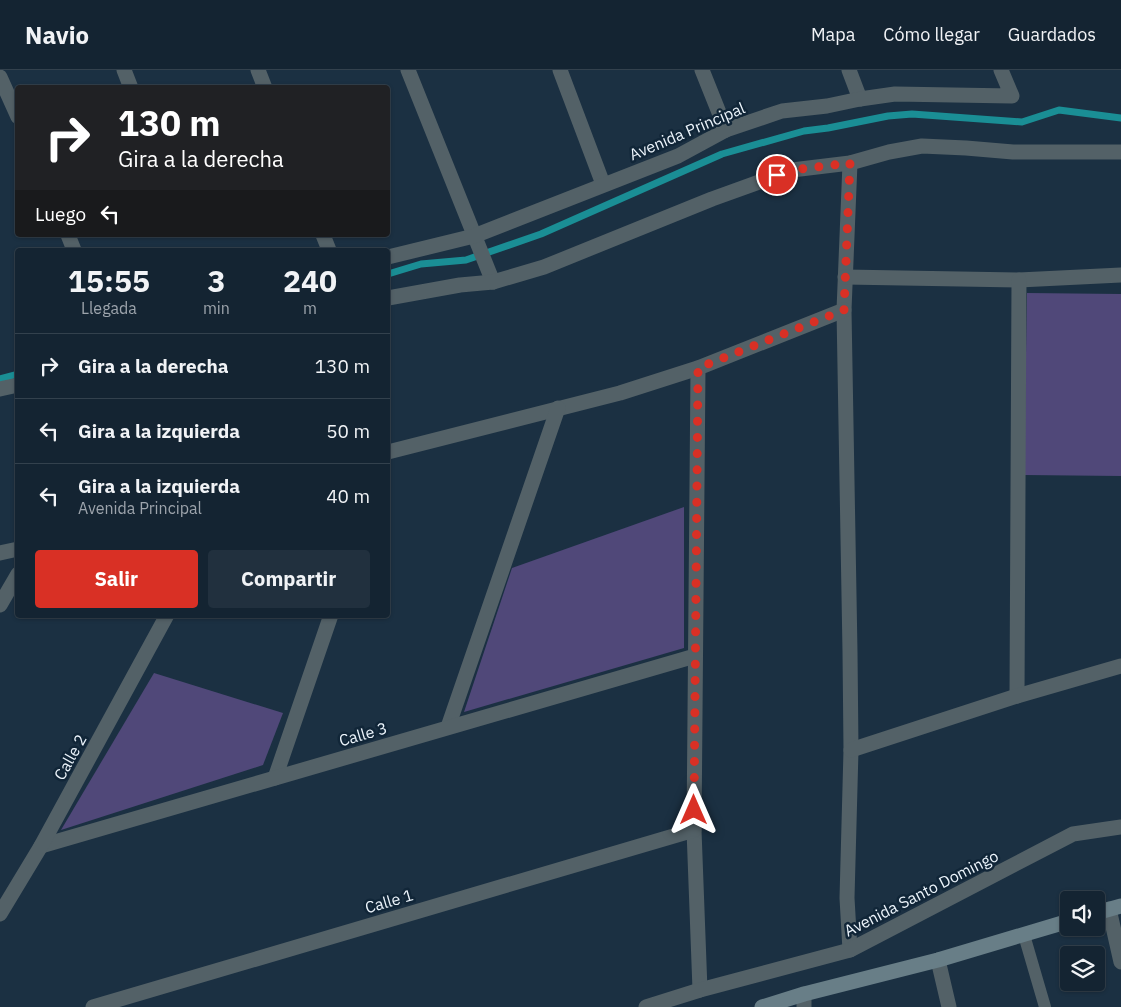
<!DOCTYPE html>
<html lang="es">
<meta charset="utf-8">
<style>
body{margin:0;font-family:"IBM Plex Sans",sans-serif;background:#21303e;color:#f1f3f6;height:100vh;display:flex;flex-direction:column;font-size:19px;white-space:nowrap}
*{box-sizing:border-box;margin:0}
p{font-size:16px;color:#9da4ac}
.icon{flex:none;width:28px;height:28px;fill:none;stroke:currentColor;stroke-width:2;stroke-linecap:round;stroke-linejoin:round}
.map{position:relative;flex:1;overflow:hidden}
.panel{position:absolute;left:15px;top:178px;width:375px;height:370px;display:flex;flex-direction:column;background:#142432;border-radius:5px;box-shadow:0 1px 4px #0004,0 0 0 1px #33414d}
.panel>*{flex:none}
.top-card{position:absolute;left:15px;top:15px;width:375px;height:152px;border-radius:5px;box-shadow:0 1px 4px #0004,0 0 0 1px #33414d;background:#202124;color:#fff;overflow:hidden}
.buttons{position:absolute;left:1060px;top:821px;display:grid;gap:10px}
.buttons a{display:grid;place-items:center;width:45px;height:45px;border-radius:5px;background:#142432;box-shadow:0 1px 4px #0004,0 0 0 1px #33414d;font-size:25px}
.pin{position:absolute;display:grid;place-items:center;width:42px;height:42px;color:#fff;margin:-21px;border:2px solid #fff;border-radius:50%;box-shadow:0 1px 5px #0007}
.me{position:absolute;width:55px;margin:-28px;rotate:0deg;stroke-linejoin:round;filter:drop-shadow(0 0 4px #0008)}
.turn{display:flex;align-items:center;gap:18px;height:105px;padding:0 20px;font-size:22px}
.turn .icon{width:65px;height:65px;stroke-width:2.5}
.turn b{display:block;font-size:35px;line-height:42px}
.then{display:flex;align-items:center;height:48px;padding:0 20px;background:#0003;gap:10px;font-size:19px}
.eta{display:flex;justify-content:space-evenly;align-items:center;height:85px;text-align:center}
.eta b{font-size:30px;font-weight:800;line-height:35px}
.primary-button{display:flex;gap:10px;margin-top:auto;padding:10px 20px}
.primary-button a{flex:1;height:58px;border-radius:5px;background:#d93025;color:#fff;font-size:20px;font-weight:800;line-height:58px;text-align:center}
.primary-button a+a{background:#21303e;color:#f1f3f6}
ul{padding:0;list-style:none}
li{display:flex;align-items:center;gap:15px;height:65px;padding:0 20px;border-top:1px solid #33414d}
li div{flex:1}
li b{display:block;font-size:19px}
li em{font-style:normal}
header{display:flex;align-items:center;gap:30px;box-sizing:border-box;height:70px;padding:0 25px;background:#142432;border-bottom:1px solid #33414d}
header strong{font-size:24px}
nav{display:flex;gap:28px;margin-inline-start:auto;font-size:18px}
.map>svg:first-child{display:block}
</style>
<header>
<strong>Navio</strong>
<nav><a>Mapa</a><a>Cómo llegar</a><a>Guardados</a></nav>
</header>
<div class="map">
<svg width="1121" height="937" viewBox="0 0 1121 937">
<rect width="100%" height="100%" fill="#1b3042"/>
<g fill="#504879">
<polygon points="1027,223 1121,224 1121,406 1024,405"/>
<polygon points="684,437 684,578 464,642 512,498"/>
<polygon points="154,603 283,643 263,695 61,760"/>
</g>
<g fill="none" stroke-linecap="round" stroke-linejoin="round">
<g stroke="#1a8e95" stroke-width="7">
<polyline points="388,204 421,194 466,190 541,164 722,84 804,61 828,58 888,46 912,44 1022,52 1059,40 1121,48"/>
<polyline points="0,309 18,304"/>
</g>
<polyline stroke="#536167" stroke-width="12" points="1024,865 1045,937"/>
<g stroke="#536167" stroke-width="15">
<polyline points="124,0 131,18"/>
<polyline points="258,0 265,18"/>
<polyline points="408,0 493,212"/>
<polyline points="560,0 603,114"/>
<polyline points="702,0 726,60"/>
<polyline points="849,0 860,29"/>
<polyline points="0,7 18,47"/>
<polyline points="850,93 844,240 850,582 851,680 847,828 850,880"/>
<polyline points="68,165 74,180"/>
<polyline points="323,165 329,180"/>
<polyline points="388,187 474,166 678,86 726,60 782,41 827,36 860,29 895,24 1012,26 1001,0"/>
<polyline points="845,207 1019,210 1121,205"/>
<polyline points="388,228 460,215 493,212 544,197 712,129 792,100 850,93 889,82 922,76 966,78 1013,82 1121,82"/>
<polyline points="698,298 694,760 700,920"/>
<polyline points="0,319 18,315"/>
<polyline points="388,382 620,323 698,298 844,240"/>
<polyline points="0,483 18,479"/>
<polyline points="0,535 18,504"/>
<polyline points="1017,626 1019,210"/>
<polyline points="448,657 558,338"/>
<polyline points="851,680 1017,626 1121,596"/>
<polyline points="275,708 331,545"/>
<polyline points="41,776 695,586"/>
<polyline points="1109,839 1121,892"/>
<polyline points="0,844 41,776 167,545"/>
<polyline points="938,890 949,937"/>
<polyline points="93,937 694,760"/>
<polyline points="646,937 700,920 850,880 1073,764 1121,757"/>
<polyline points="804,937 804,924"/>
</g>
<g stroke="#687e87" stroke-width="15">
<polyline points="1096,843 1121,836"/>
<polyline points="762,937 804,924 938,890 1069,851"/>
</g>
</g>
<g fill="none" stroke-linecap="round" stroke-linejoin="round">
<polyline stroke="#d93025" stroke-width="9" stroke-dasharray="0 16.2" points="694,740 698,298 844,240 850,93 792,100 777,105"/>
</g>
<g text-anchor="middle" dominant-baseline="central" stroke-width="5" stroke-linejoin="round" paint-order="stroke">
<g font-size="16" fill="#edf5fc" stroke="#112638">
<text transform="translate(687 61) rotate(-23)">Avenida Principal</text>
<text transform="translate(363 664) rotate(-16)">Calle 3</text>
<text transform="translate(70 687) rotate(-61)">Calle 2</text>
<text transform="translate(921 823) rotate(-27)">Avenida Santo Domingo</text>
<text transform="translate(389 831) rotate(-16)">Calle 1</text>
</g>
</g>
</svg>
<div class="buttons">
<a><svg class="icon" aria-label="sound" viewBox="0 0 24 24"><path d="M4 9h4l5-4v14l-5-4H4zM17 9q2 3 0 6"/></svg></a>
<a><svg class="icon" aria-label="layers" viewBox="0 0 24 24"><path d="M12 4l9 5-9 5-9-5zM3 14l9 5 9-5"/></svg></a>
</div>
<div class="pin" style="left:777px;top:105px;background:#d93025"><svg class="icon" aria-label="arrive" viewBox="0 0 24 24"><path d="M6 21V4h12l-3 4 3 4H6"/></svg></div>
<svg class="me" style="left:694px;top:740px" viewBox="-20 -20 40 40"><path d="M0-17L14 15 0 8-14 15z" fill="#d93025" stroke="#fff" stroke-width="4"/></svg>
<div class="top-card">
<div class="turn"><svg class="icon" aria-label="right" viewBox="0 0 24 24"><path d="M7 20v-9h11M14 6l5 5-5 5"/></svg><div><b>130 m</b>Gira a la derecha</div></div>
<div class="then">Luego<svg class="icon" aria-label="left" viewBox="0 0 24 24"><path d="M17 20v-9H6M10 6l-5 5 5 5"/></svg></div>
</div>
<section class="panel">
<div class="eta">
<div><b>15:55</b><p>Llegada</p></div>
<div><b>3</b><p>min</p></div>
<div><b>240</b><p>m</p></div>
</div>
<ul>
<li><svg class="icon" aria-label="right" viewBox="0 0 24 24"><path d="M7 20v-9h11M14 6l5 5-5 5"/></svg><div><b>Gira a la derecha</b></div><em>130 m</em></li>
<li><svg class="icon" aria-label="left" viewBox="0 0 24 24"><path d="M17 20v-9H6M10 6l-5 5 5 5"/></svg><div><b>Gira a la izquierda</b></div><em>50 m</em></li>
<li><svg class="icon" aria-label="left" viewBox="0 0 24 24"><path d="M17 20v-9H6M10 6l-5 5 5 5"/></svg><div><b>Gira a la izquierda</b><p>Avenida Principal</p></div><em>40 m</em></li>
</ul>
<div class="primary-button"><a>Salir</a><a>Compartir</a></div>
</section>
</div>
